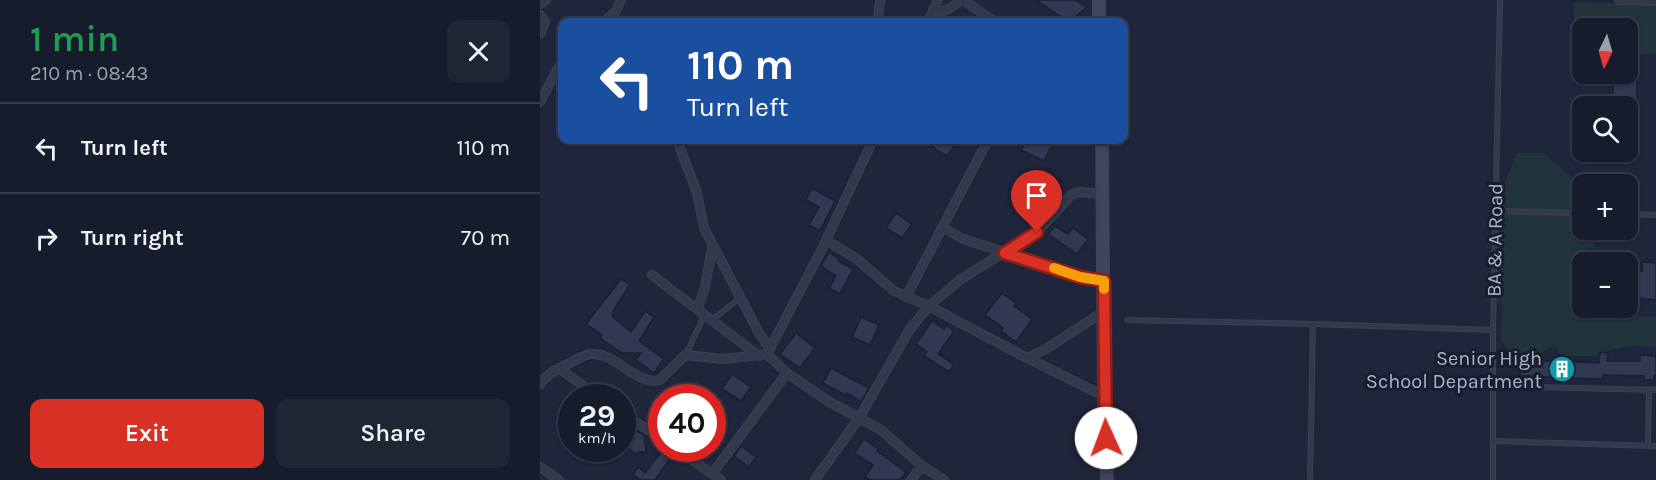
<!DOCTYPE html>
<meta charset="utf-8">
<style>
body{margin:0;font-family:Karla,sans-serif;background:#202534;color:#f1f3f6;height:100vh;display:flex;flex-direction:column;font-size:22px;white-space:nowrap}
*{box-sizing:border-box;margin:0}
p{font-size:20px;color:#9ea1a9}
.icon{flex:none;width:33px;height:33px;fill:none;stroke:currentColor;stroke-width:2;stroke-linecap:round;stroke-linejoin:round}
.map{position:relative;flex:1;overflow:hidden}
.details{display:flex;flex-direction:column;background:#171c2c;width:540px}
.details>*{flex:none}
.top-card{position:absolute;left:18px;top:18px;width:570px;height:126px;border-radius:12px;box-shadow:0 2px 4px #0004,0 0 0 2px #363a48;background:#1a4fa0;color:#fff;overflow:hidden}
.needle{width:39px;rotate:185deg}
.fabs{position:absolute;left:1032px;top:18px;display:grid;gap:12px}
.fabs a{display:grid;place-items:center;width:66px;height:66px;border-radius:12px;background:#171c2c;box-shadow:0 2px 4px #0004,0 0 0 2px #363a48;font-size:30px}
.speed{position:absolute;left:18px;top:384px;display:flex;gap:12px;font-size:30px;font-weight:700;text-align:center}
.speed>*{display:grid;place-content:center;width:78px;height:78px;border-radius:50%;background:#171c2c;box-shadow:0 2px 4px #0004,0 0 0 2px #363a48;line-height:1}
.speed small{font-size:15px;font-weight:400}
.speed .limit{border:9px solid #d22;background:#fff;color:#111}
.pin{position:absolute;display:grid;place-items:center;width:51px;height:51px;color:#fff;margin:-62px -26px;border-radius:50% 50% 50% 0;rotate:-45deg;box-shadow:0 0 6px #0007}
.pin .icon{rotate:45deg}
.me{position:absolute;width:66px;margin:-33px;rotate:358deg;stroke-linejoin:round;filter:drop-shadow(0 0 4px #0008)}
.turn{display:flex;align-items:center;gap:21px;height:126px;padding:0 30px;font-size:27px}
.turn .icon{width:78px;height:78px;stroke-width:2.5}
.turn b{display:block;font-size:42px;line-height:51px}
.round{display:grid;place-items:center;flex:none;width:63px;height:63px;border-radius:12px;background:#202534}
.headline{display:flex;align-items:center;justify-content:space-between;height:102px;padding:0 30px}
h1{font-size:36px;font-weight:600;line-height:45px;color:#1e9e55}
.action{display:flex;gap:12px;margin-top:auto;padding:12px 30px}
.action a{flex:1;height:69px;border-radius:12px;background:#d93025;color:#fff;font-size:24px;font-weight:600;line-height:69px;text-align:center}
.action a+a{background:#202534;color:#f1f3f6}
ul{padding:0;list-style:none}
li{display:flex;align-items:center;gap:18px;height:90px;padding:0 30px;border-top:2px solid #363a48}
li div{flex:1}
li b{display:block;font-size:22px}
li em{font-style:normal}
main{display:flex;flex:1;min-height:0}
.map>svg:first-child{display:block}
</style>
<main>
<section class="details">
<div class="headline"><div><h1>1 min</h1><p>210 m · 08:43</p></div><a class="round"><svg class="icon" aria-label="close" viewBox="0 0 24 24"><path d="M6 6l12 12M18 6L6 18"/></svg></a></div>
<ul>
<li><svg class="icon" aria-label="left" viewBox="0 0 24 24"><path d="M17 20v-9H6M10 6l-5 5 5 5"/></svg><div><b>Turn left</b></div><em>110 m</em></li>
<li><svg class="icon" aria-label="right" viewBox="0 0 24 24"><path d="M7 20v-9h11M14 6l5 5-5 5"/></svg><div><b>Turn right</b></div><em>70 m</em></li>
</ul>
<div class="action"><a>Exit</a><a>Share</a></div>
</section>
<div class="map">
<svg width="1116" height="480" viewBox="0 0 1116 480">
<rect width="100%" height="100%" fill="#1f253a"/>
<g fill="#21333b">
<polygon points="1034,2 1116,4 1116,54 1088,54 1088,28 1042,28 1042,54 1034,53"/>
<polygon points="977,153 1004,153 1042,187 1042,230 1057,230 1054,248 1047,248 1035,254 1034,297 1046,310 1088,311 1098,316 1116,317 1116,347 1090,346 1073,349 1056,356 1028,356 1019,353 1017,349 1010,348 996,356 975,355 961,341 962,305 958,300 959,293 964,291 964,287 958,282 963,187"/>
</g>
<g fill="#303852" stroke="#1a1f31" stroke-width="1.5">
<polygon points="496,0 536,0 547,7 529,22"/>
<polygon points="1088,71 1097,71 1097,101 1073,100 1073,74 1088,74"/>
<polygon points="396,140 403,140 414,147 407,156 396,150 392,145"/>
<polygon points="487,140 497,140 512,145 504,161 481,150"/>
<polygon points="272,188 295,201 280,231 269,225 279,207 266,200"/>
<polygon points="356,213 372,224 362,238 346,228"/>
<polygon points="515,226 528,234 533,228 548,239 537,254 508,234"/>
<polygon points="289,252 299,259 298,261 313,269 300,294 289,288 296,276 281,266"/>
<polygon points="1102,262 1116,263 1116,300 1088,297 1088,270 1102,271"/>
<polygon points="81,279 90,285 73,311 74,312 72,316 91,332 105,311 114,317 99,341 124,359 114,373 96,360 101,353 82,353 60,338 62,335 46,324"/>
<polygon points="462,293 476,303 474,306 492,319 476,342 461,331 463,328 445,315"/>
<polygon points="321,317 339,325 330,345 312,337"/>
<polygon points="392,321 404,329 407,325 414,331 398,354 414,364 409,372 384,356 387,352 376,344"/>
<polygon points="256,333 275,348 260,368 240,354"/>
<polygon points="1060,352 1068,353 1067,361 1100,361 1100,355 1116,356 1116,376 1114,376 1114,380 1104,380 1104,376 1063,375 1063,379 980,376 981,360 1059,363"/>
<polygon points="291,368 329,388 321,402 307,393 305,395 283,383"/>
<polygon points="192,374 211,387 201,401 182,389"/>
<polygon points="95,430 104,435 106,452 99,452 96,455 87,446 90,435"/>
<polygon points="324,439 338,449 337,451 366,472 360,480 331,480 325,477 333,465 314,453"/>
<polygon points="201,446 216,457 209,467 194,456"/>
<polygon points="122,451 131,457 115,480 100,480 93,474 98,467 105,473"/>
</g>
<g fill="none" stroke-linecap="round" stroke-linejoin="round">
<defs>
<g id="lane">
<polyline points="955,211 1042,213"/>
<polyline points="1088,214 1116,215"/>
<polyline points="173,319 200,298"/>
<polyline points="587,320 773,324 953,330"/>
<polyline points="146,354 165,314"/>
<polyline points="953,386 1116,390"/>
<polyline points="954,441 1116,446"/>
<polyline points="1108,445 1109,389"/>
<polyline points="770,480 773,324"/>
<polyline points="953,480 953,330 960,0"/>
</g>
<g id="street">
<polyline points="423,0 455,22"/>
<polyline points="1079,0 1116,1"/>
<polyline points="0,4 6,0"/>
<path d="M393 10C404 14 413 7 421 0"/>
<polyline points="0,15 5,22 0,34"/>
<polyline points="64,22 76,11 81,0"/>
<polyline points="338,22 340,0"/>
<polyline points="388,22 398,0"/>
<polyline points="0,102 22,61"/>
<polyline points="137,140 157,193 164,228 219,333 230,349"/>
<polyline points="402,227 423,239 540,277 564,281"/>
<polyline points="286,240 317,259 354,291 389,306 487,358 506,349 563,312"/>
<polyline points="112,275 219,356"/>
<polyline points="366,297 448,140"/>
<polyline points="158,308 165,287 172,248"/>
<polyline points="227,354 247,373 288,401 341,430 382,466 404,480"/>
<polyline points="487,358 564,396"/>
<polyline points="18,368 61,398"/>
<path d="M0 384C8 373 18 368 30 363 37 359 45 354 52 354 75 352 96 386 120 380L145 355 184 359 227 354 282 249 333 140"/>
<polyline points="82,413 122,439"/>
<polyline points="135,448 181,480"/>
<polyline points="0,467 19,480"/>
<polyline points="172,474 247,373"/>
<polyline points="275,480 319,418 370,329 389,306 421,279 497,232 531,195 539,192 562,194"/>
<polyline points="371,480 382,466"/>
</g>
<g id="secondary">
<polyline points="559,0 559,22"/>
<polyline points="562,140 564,396 567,480"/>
</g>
</defs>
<use href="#lane" stroke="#3c4154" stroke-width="6"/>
<use href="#street" stroke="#3c4154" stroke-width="10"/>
<use href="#secondary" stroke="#3c4154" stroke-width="14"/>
<use href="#lane" stroke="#33384b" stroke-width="4"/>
<use href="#street" stroke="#33384b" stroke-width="8"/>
<use href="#secondary" stroke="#40455e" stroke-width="12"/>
</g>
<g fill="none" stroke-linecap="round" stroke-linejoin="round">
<defs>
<polyline id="route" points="497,232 465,253 540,277 564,281 566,438"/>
</defs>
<use href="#route" stroke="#8d1f18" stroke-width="15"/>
<use href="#route" stroke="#d93025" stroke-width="10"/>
<polyline stroke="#f59e0b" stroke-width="10" points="514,268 540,277 564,281 564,289"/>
</g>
<defs>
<symbol id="building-disc" viewBox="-11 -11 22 22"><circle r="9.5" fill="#0f9aa8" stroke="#181d2f"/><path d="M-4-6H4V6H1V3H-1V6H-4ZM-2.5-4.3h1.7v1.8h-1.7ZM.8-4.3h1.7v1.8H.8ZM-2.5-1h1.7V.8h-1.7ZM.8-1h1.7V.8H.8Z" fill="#fff"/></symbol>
</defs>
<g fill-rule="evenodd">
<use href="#building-disc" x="1007" y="354" width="30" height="30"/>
</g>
<g text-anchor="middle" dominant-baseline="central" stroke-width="6" stroke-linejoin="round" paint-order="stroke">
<g font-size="20" fill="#adb2c7" stroke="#181d2f">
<text transform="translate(955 240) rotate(-89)">BA &amp; A Road</text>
</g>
<g font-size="20" fill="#adb2c7" stroke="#181d2f" text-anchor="end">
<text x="1002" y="358">Senior High<tspan x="1002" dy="23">School Department</tspan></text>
</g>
</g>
</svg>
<div class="fabs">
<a><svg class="needle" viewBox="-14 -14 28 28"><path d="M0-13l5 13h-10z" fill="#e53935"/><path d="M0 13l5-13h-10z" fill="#9ea1a9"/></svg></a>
<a><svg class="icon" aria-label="search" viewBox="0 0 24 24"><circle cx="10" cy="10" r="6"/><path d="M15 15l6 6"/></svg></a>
<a>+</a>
<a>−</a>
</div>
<div class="speed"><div>29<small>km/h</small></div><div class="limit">40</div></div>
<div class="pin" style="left:497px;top:232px;background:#d93025"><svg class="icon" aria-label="arrive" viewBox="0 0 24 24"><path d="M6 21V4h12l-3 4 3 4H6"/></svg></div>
<svg class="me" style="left:566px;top:438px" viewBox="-20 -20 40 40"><circle r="19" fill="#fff"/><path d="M0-13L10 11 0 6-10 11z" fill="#d93025"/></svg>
<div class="top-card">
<div class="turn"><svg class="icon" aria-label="left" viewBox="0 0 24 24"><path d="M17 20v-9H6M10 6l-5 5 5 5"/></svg><div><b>110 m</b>Turn left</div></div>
</div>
</div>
</main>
